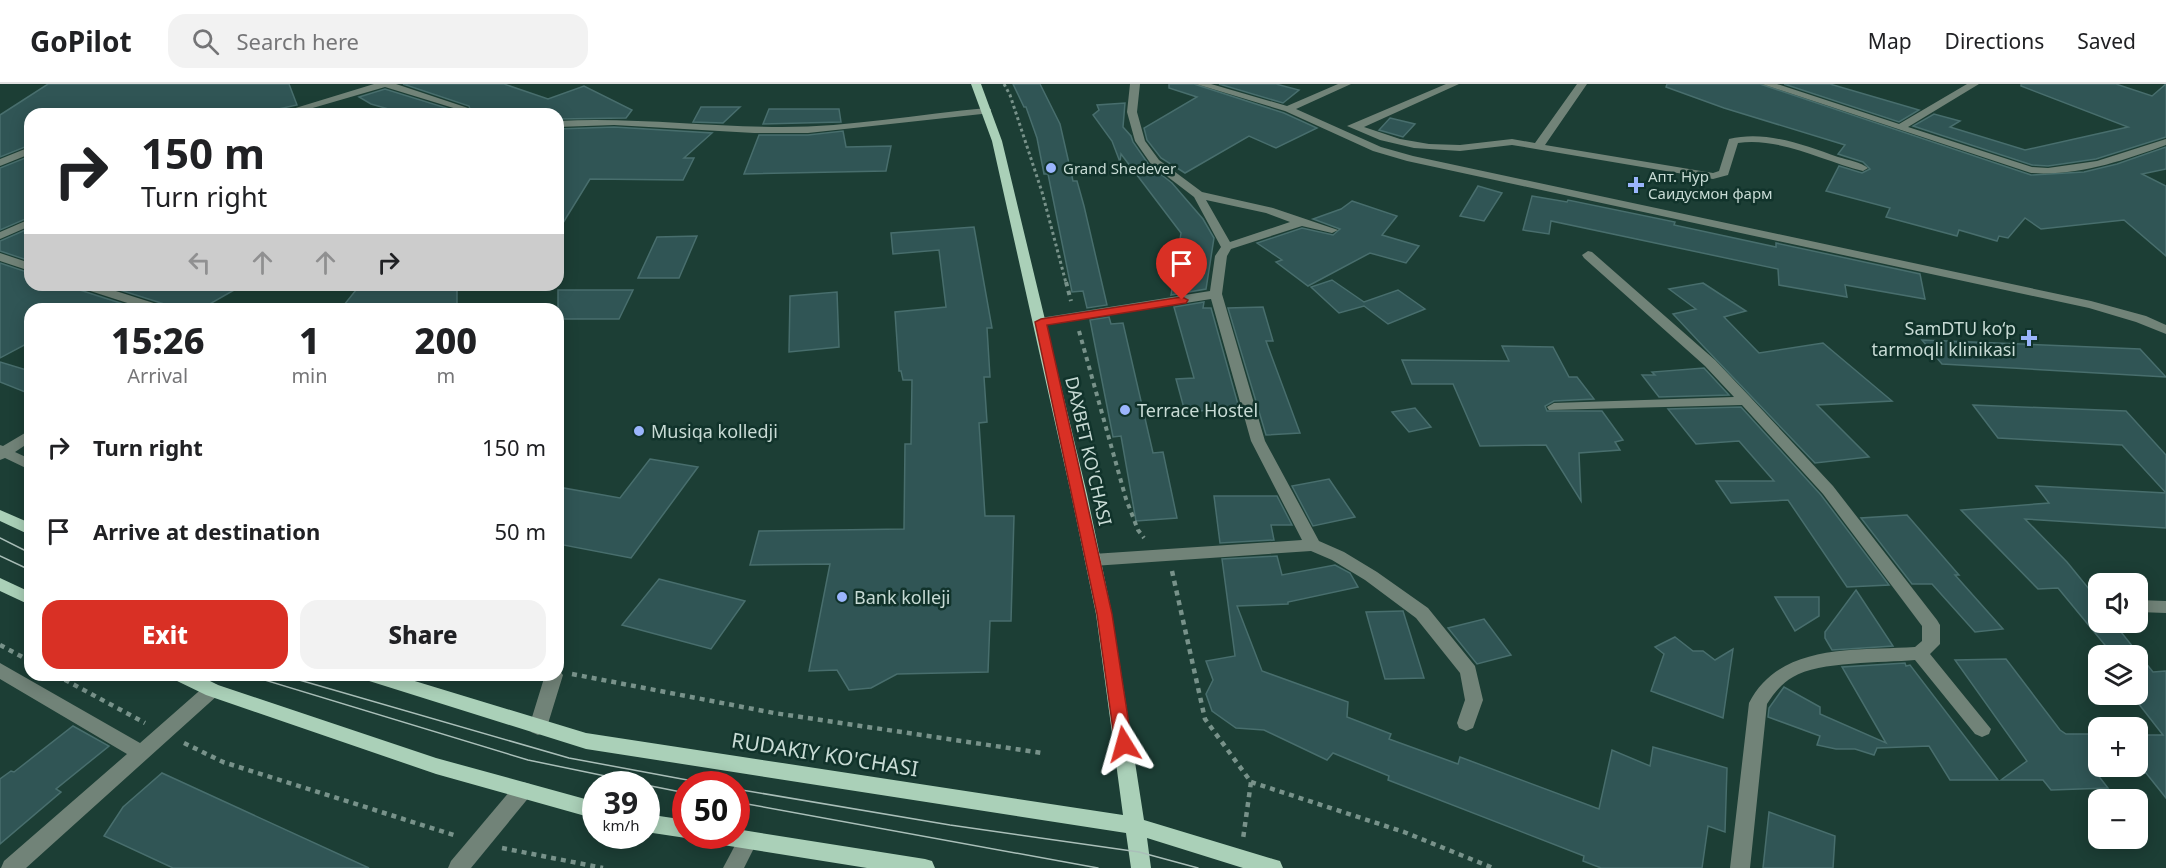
<!DOCTYPE html>
<meta charset="utf-8">
<style>
body{margin:0;font-family:"Noto Sans",sans-serif;background:#f2f2f2;color:#202124;height:100vh;display:flex;flex-direction:column;font-size:22px;white-space:nowrap}
*{box-sizing:border-box;margin:0}
p{font-size:20px;color:#757577}
.icon{flex:none;width:33px;height:33px;fill:none;stroke:currentColor;stroke-width:2;stroke-linecap:round;stroke-linejoin:round}
.map{position:relative;flex:1;overflow:hidden}
.side{position:absolute;left:24px;top:219px;width:540px;height:378px;display:flex;flex-direction:column;background:#fff;border-radius:18px;box-shadow:0 3px 15px #0003}
.side>*{flex:none}
.hud{position:absolute;left:24px;top:24px;width:540px;height:183px;border-radius:18px;box-shadow:0 3px 15px #0003;background:#fff;color:#202124;overflow:hidden}
.tools{position:absolute;left:2088px;top:489px;display:grid;gap:12px}
.tools a{display:grid;place-items:center;width:60px;height:60px;border-radius:12px;background:#fff;box-shadow:0 3px 15px #0003;font-size:30px}
.speed{position:absolute;left:582px;top:687px;display:flex;gap:12px;font-size:30px;font-weight:700;text-align:center}
.speed>*{display:grid;place-content:center;width:78px;height:78px;border-radius:50%;background:#fff;box-shadow:0 3px 15px #0003;line-height:1}
.speed small{font-size:15px;font-weight:400}
.speed .limit{border:9px solid #d22;background:#fff;color:#111}
.pin{position:absolute;display:grid;place-items:center;width:51px;height:51px;color:#fff;margin:-62px -26px;border-radius:50% 50% 50% 0;rotate:-45deg;box-shadow:0 0 6px #0007}
.pin .icon{rotate:45deg}
.me{position:absolute;width:66px;margin:-33px;rotate:352deg;stroke-linejoin:round;filter:drop-shadow(0 0 4px #0008)}
.turn{display:flex;align-items:center;gap:21px;height:126px;padding:0 18px;font-size:27px}
.turn .icon{width:78px;height:78px;stroke-width:2.5}
.turn b{display:block;font-size:42px;line-height:51px}
.lanes{display:flex;align-items:center;height:57px;padding:0 18px;background:#0003;justify-content:center;gap:30px;direction:ltr}
.lanes .off{opacity:.35}
.eta{display:flex;justify-content:space-evenly;align-items:center;height:102px;text-align:center}
.eta b{font-size:36px;font-weight:800;line-height:42px}
.cta{display:flex;gap:12px;margin-top:auto;padding:12px 18px}
.cta a{flex:1;height:69px;border-radius:18px;background:#d93025;color:#fff;font-size:24px;font-weight:800;line-height:69px;text-align:center}
.cta a+a{background:#f2f2f2;color:#202124}
ul{padding:0;list-style:none}
li{display:flex;align-items:center;gap:18px;height:84px;padding:0 18px}
li div{flex:1}
li b{display:block;font-size:22px}
li em{font-style:normal}
header{display:flex;align-items:center;gap:36px;box-sizing:border-box;height:84px;padding:0 30px;background:#fff;border-bottom:2px solid #e0e0e0}
header strong{font-size:28px}
nav{display:flex;gap:33px;margin-inline-start:auto;font-size:21px}
.search{width:420px;height:54px;background:#f2f2f2;display:flex;align-items:center;gap:15px;box-sizing:border-box;padding:0 21px;border-radius:18px;color:#757577;font-size:22px}
.map>svg:first-child{display:block}
</style>
<header>
<strong>GoPilot</strong>
<div class="search"><svg class="icon" aria-label="search" viewBox="0 0 24 24"><circle cx="10" cy="10" r="6"/><path d="M15 15l6 6"/></svg>Search here</div>
<nav><a>Map</a><a>Directions</a><a>Saved</a></nav>
</header>
<div class="map">
<svg width="2166" height="784" viewBox="0 0 2166 784">
<rect width="100%" height="100%" fill="#1c3e35"/>
<g fill="#305555" stroke="#486e6d" stroke-width="1.5">
<polygon points="48,0 289,0 297,21 255,30 30,30 30,61 0,73 0,31"/>
<polygon points="403,0 504,0 548,15 584,2 632,26 626,34 558,35 558,30 406,30 371,20 359,13 385,5 459,28 470,25 469,22"/>
<polygon points="1013,0 1040,0 1060,40 1073,97 1077,97 1084,122 1107,221 1087,224 1083,207 1072,208 1048,90 1044,90 1037,54 1026,23 1024,23"/>
<polygon points="1169,0 1194,0 1284,29 1317,44 1276,64 1249,52 1185,89 1161,74 1147,56 1144,44 1197,13 1169,4"/>
<polygon points="1219,0 1276,0 1299,6 1283,19"/>
<polygon points="1667,0 1760,0 2031,91 2084,88 2117,80 2166,63 2166,85 2142,90 2166,102 2166,172 2124,136 2041,145 2025,134 2008,154 1999,152 1997,157 1959,146 1957,152 1886,133 1890,124 1826,107 1839,82 1862,89 1870,85 1863,78 1838,70 1845,61 1724,24 1666,3"/>
<polygon points="1784,0 1830,0 1919,26 1899,38"/>
<polygon points="2021,0 2116,0 2152,12 2166,0 2166,53 2096,75 2048,82 2032,81 1913,42 1934,30 1960,37 1950,43 2025,66 2128,43 2021,2"/>
<polygon points="1125,19 1123,43 1131,52 1133,58 1149,81 1172,99 1203,135 1214,154 1206,205 1171,211 1181,149 1121,70 1120,78 1112,57 1093,31 1099,26 1097,21"/>
<polygon points="701,23 740,23 723,39 693,38"/>
<polygon points="769,25 839,25 841,38 763,40"/>
<polygon points="1390,34 1415,40 1403,53 1379,46"/>
<polygon points="614,43 712,49 684,74 694,74 683,96 590,95 558,147 558,45"/>
<polygon points="843,47 846,63 891,62 886,87 744,90 759,51 808,51"/>
<polygon points="30,72 30,133 0,146 0,84"/>
<polygon points="1478,102 1502,109 1484,137 1460,132"/>
<polygon points="1532,112 1567,118 1568,116 1675,138 1674,141 1776,163 1776,159 1920,190 1925,215 1845,201 1847,213 1779,201 1778,185 1551,137 1549,150 1523,146"/>
<polygon points="1352,117 1397,132 1382,151 1419,162 1406,179 1370,169 1308,202 1276,178 1282,176 1257,159 1302,144 1333,151 1340,145 1313,135 1341,125"/>
<polygon points="974,143 992,244 987,244 990,293 984,293 987,338 979,339 985,432 1014,432 1011,537 990,537 988,588 897,590 871,604 849,606 837,586 809,587 830,480 750,481 759,447 904,445 905,360 911,360 912,296 903,296 901,287 899,287 895,228 946,223 939,166 893,170 891,149"/>
<polygon points="30,144 30,177 0,167 0,157"/>
<polygon points="697,152 679,194 638,194 657,153"/>
<polygon points="0,179 30,189 30,201 77,201 80,206 139,225 30,225 30,258 0,274"/>
<polygon points="1332,196 1364,218 1398,206 1425,225 1388,240 1364,222 1339,229 1311,203"/>
<polygon points="1703,199 1746,227 1724,233 1759,269 1823,259 1892,317 1817,321 1869,373 1815,379 1704,263 1673,230 1696,225 1669,205"/>
<polygon points="104,201 243,201 201,225 167,225 164,220"/>
<polygon points="360,201 457,201 457,220 344,221"/>
<polygon points="558,206 633,206 619,235 558,235"/>
<polygon points="837,208 839,263 789,268 790,212"/>
<polygon points="1204,218 1203,224 1211,224 1239,324 1185,328 1176,295 1194,294 1174,223"/>
<polygon points="1263,223 1273,257 1266,257 1300,349 1266,351 1228,224"/>
<polygon points="1109,233 1111,240 1123,239 1153,369 1163,368 1177,434 1136,437 1121,352 1113,353 1090,236"/>
<polygon points="1922,256 2140,265 2166,293 1942,280"/>
<polygon points="1502,262 1553,263 1569,293 1577,293 1594,315 1554,317 1545,322 1547,327 1602,327 1623,356 1615,358 1620,366 1579,369 1581,417 1546,361 1480,362 1453,300 1412,300 1402,276 1509,277"/>
<polygon points="0,278 30,287 30,310 0,298"/>
<polygon points="1704,284 1729,311 1659,313 1642,291 1655,291 1652,288"/>
<polygon points="1973,321 2126,327 2166,371 2166,409 2122,361 1998,354"/>
<polygon points="1741,323 1821,411 1889,501 1847,503 1788,416 1731,419 1716,397 1774,397 1739,357 1696,360 1668,325"/>
<polygon points="1415,324 1431,343 1409,348 1392,328"/>
<polygon points="650,375 698,383 631,474 558,460 558,403 620,414"/>
<polygon points="1329,395 1355,433 1313,442 1292,402"/>
<polygon points="2036,402 2166,409 2166,444 2025,435 2067,478 2098,516 2098,538 2113,538 2153,588 2166,587 2166,714 2146,689 2138,689 2138,651 2163,651 2138,619 2138,572 2114,572 2058,504 2038,505 1961,426 2049,419"/>
<polygon points="1214,412 1277,412 1292,441 1271,441 1274,456 1220,459"/>
<polygon points="1907,431 1959,491 1955,491 2003,545 1975,548 1932,500 1912,500 1861,434"/>
<polygon points="1277,472 1282,491 1335,481 1350,489 1358,503 1288,518 1288,520 1237,522 1262,587 1348,618 1347,633 1391,650 1389,655 1458,680 1460,673 1599,725 1612,666 1650,682 1653,663 1727,684 1725,748 1708,742 1702,784 1601,784 1583,777 1584,772 1388,696 1389,692 1333,669 1327,676 1264,646 1236,644 1212,627 1206,610 1213,596 1206,577 1235,572 1222,475"/>
<polygon points="659,495 694,504 745,517 711,565 622,541"/>
<polygon points="1856,506 1893,562 1832,566 1825,554 1825,548"/>
<polygon points="1775,513 1819,513 1819,532 1795,547"/>
<polygon points="1402,527 1403,527 1424,594 1385,595 1366,528"/>
<polygon points="1484,535 1511,571 1477,580 1448,544"/>
<polygon points="1675,553 1693,567 1703,567 1715,576 1733,565 1723,634 1651,607 1664,570 1655,563"/>
<polygon points="2006,575 2060,646 2066,650 2098,650 2097,690 2108,704 2051,706 2043,696 2001,696 2027,677 1955,576"/>
<polygon points="1905,579 1906,582 1910,581 1998,696 1950,696 1929,662 1877,664 1874,671 1855,665 1836,665 1817,661 1820,652 1768,633 1769,624 1784,603 1820,623 1820,630 1886,659 1842,583"/>
<polygon points="73,642 109,662 56,705 61,708 0,760 0,695 11,687 14,688"/>
<polygon points="162,689 369,784 173,784 104,752 123,723"/>
<polygon points="1769,728 1835,752 1833,784 1763,784"/>
</g>
<g fill="none" stroke-linecap="round" stroke-linejoin="round">
<polyline stroke="#78928a" stroke-width="3" stroke-dasharray="3 3" stroke-linecap="butt" points="1004,0 1010,11 1042,108 1066,199"/>
<g stroke="#78928a" stroke-width="4" stroke-dasharray="4.5 4.5" stroke-linecap="butt">
<polyline points="1066,198 1071,217"/>
<polyline points="1079,247 1126,415 1138,446 1144,454"/>
</g>
<g stroke="#78928a" stroke-width="4.5" stroke-dasharray="5 5" stroke-linecap="butt">
<polyline points="1172,487 1205,635 1251,698 1243,755"/>
<polyline points="0,561 30,577"/>
<polyline points="572,590 774,629 1042,669"/>
<polyline points="56,591 145,639"/>
<polyline points="184,659 223,678 457,752"/>
<polyline points="1251,698 1404,748 1493,784"/>
<polyline points="502,764 603,784"/>
</g>
<g fill="#718378" fill-rule="evenodd">
<polygon points="374,0 396,0 468,24 460,26 385,3 292,30 276,30"/>
<path d="M1130 0H1140L1137 28 1145 57 1159 76 1202 108 1273 124 1338 146 1332 149 1302 142 1231 165 1227 172 1222 210 1265 357 1319 457 1344 468 1377 488 1428 524 1475 582 1483 616 1473 644 1466 647 1459 644 1457 639 1465 616 1460 589 1416 534 1365 496 1332 476 1311 467 1093 482 1087 480 1085 476 1087 472 1093 470 1302 456 1251 357 1211 215 1040 242 1034 238 1040 234 1210 207 1215 172 1221 163 1194 113 1151 80 1135 57 1127 28ZM1206 116 1266 129 1290 138 1230 158Z"/>
<polygon points="1196,0 1211,0 1287,22 1338,0 1351,0 1296,25 1381,63 1413,72 2091,217 2146,232 2166,241 2166,250 2136,238 2089,224 1407,77 1373,67 1285,27"/>
<path d="M1446 0H1459L1364 43 1400 55 1429 60 1460 61 1512 55 1535 59 1577 0H1587L1545 61 1713 89 1719 87 1729 55C1766 46 1804 61 1838 73 1848 76 1861 78 1868 84L1863 87C1823 77 1780 53 1738 59L1728 91 1713 95 1512 61 1460 67 1414 64 1380 56 1347 42Z"/>
<path d="M1762 0H1777L1899 40 1967 0H1979L1908 43 2032 83 2048 84 2097 77 2166 55V61C2122 77 2079 92 2031 89Z"/>
<path d="M987 24 991 25V29L808 49H754L614 41 558 43V37C633 33 707 43 782 43 851 43 919 30 987 24Z"/>
<polygon points="30,63 30,70 0,82 0,75"/>
<polygon points="30,135 30,142 0,155 0,148"/>
<path d="M1588 167 1592 168 1715 276 1751 314 1833 402 1937 536 1940 541V560L1930 570 1991 645 1989 650 1982 653 1975 650 1915 576C1883 579 1819 577 1793 593 1782 599 1774 609 1767 620L1750 784H1730L1749 619C1780 558 1857 567 1915 563L1922 557V542L1823 410 1742 321 1549 326 1547 323 1554 319 1734 313 1705 282 1584 174 1582 171Z"/>
<polygon points="0,169 30,179 30,187 0,177"/>
<polygon points="79,201 97,201 163,222 165,225 146,225 81,204"/>
<polygon points="30,346 30,358 15,368 30,375 30,386 5,374 0,376 0,361 3,362"/>
<polygon points="2138,516 2166,517 2166,529 2138,528"/>
<polygon points="0,579 140,659 206,601 212,599 218,601 221,606 218,611 26,784 1,784 4,777 127,670 0,595"/>
<polygon points="558,585 563,591 547,643 545,648 538,651 531,648 529,643 545,591 558,591"/>
<polygon points="523,698 530,700 533,706 530,712 471,784 448,784 451,777 516,700"/>
<polygon points="748,747 755,750 758,756 744,784 723,784 741,750"/>
</g>
<g fill="#aad0b8" fill-rule="evenodd">
<polygon points="971,0 981,0 1002,57 1087,410 1112,530 1144,736 1273,775 1280,777 1283,784 1243,784 1147,754 1151,784 1131,784 1126,749 586,665 366,596 363,591 395,591 586,649 1123,731 1096,530 1071,410 992,57"/>
<polygon points="0,426 30,439 30,451 0,437"/>
<polygon points="0,494 30,508 30,521 0,507"/>
<polygon points="172,591 198,591 218,601 436,674 596,718 596,735 436,690 206,611 175,596"/>
<polygon points="646,730 686,736 686,752 692,752 686,754 646,748"/>
<polygon points="736,745 925,775 932,777 935,784 867,784 723,761 716,758 713,752 736,752"/>
</g>
<g stroke="#aabfb9" stroke-width="1.5">
<polyline points="0,454 30,469"/>
<polyline points="0,472 30,486"/>
<polyline points="248,591 528,676 644,700"/>
<polyline points="282,591 569,674 709,700"/>
<polyline points="646,701 686,709"/>
<polyline points="736,705 950,741 1139,768 1198,784"/>
<polyline points="736,718 1098,784"/>
</g>
</g>
<polygon fill="#d93025" stroke="#8d1f18" stroke-width="1.5" points="1182,213 1188,216 1186,219 1047,241 1112,530 1132,660 1130,665 1124,667 1117,665 1115,660 1097,530 1035,238 1041,235"/>
<g fill="#9bb5fd" stroke="#11332b" stroke-width="2">
<circle cx="1051" cy="84" r="6"/>
<path d="M1633 92h6v6h6v6h-6v6h-6v-6h-6v-6h6z"/>
<path d="M2026 245h6v6h6v6h-6v6h-6v-6h-6v-6h6z"/>
<circle cx="1125" cy="326" r="6"/>
<circle cx="639" cy="347" r="6"/>
<circle cx="842" cy="513" r="6"/>
</g>
<g text-anchor="middle" dominant-baseline="central" stroke-width="5" stroke-linejoin="round" paint-order="stroke">
<g font-size="15" fill="#c8dbd5" stroke="#11332b" text-anchor="start">
<text x="1063" y="84">Grand Shedever</text>
<text x="1648" y="92">Апт. Нур<tspan x="1648" dy="17">Саидусмон фарм</tspan></text>
</g>
<g font-size="18" fill="#c8dbd5" stroke="#11332b" text-anchor="start">
<text x="2016" y="244" text-anchor="end">SamDTU ko‘p<tspan x="2016" dy="21">tarmoqli klinikasi</tspan></text>
<text x="1137" y="326">Terrace Hostel</text>
<text x="651" y="347">Musiqa kolledji</text>
<text x="854" y="513">Bank kolleji</text>
</g>
<g font-size="18" fill="#c8dbd5" stroke="#11332b">
<text transform="translate(1089 367) rotate(77)">DAXBET KO'CHASI</text>
</g>
<g font-size="21" fill="#c8dbd5" stroke="#11332b">
<text transform="translate(825 670) rotate(9)">RUDAKIY KO'CHASI</text>
</g>
</g>
</svg>
<div class="tools">
<a><svg class="icon" aria-label="sound" viewBox="0 0 24 24"><path d="M4 9h4l5-4v14l-5-4H4zM17 9q2 3 0 6"/></svg></a>
<a><svg class="icon" aria-label="layers" viewBox="0 0 24 24"><path d="M12 4l9 5-9 5-9-5zM3 14l9 5 9-5"/></svg></a>
<a>+</a>
<a>−</a>
</div>
<div class="speed"><div>39<small>km/h</small></div><div class="limit">50</div></div>
<div class="pin" style="left:1182px;top:216px;background:#d93025"><svg class="icon" aria-label="arrive" viewBox="0 0 24 24"><path d="M6 21V4h12l-3 4 3 4H6"/></svg></div>
<svg class="me" style="left:1124px;top:660px" viewBox="-20 -20 40 40"><path d="M0-17L14 15 0 8-14 15z" fill="#d93025" stroke="#fff" stroke-width="4"/></svg>
<div class="hud">
<div class="turn"><svg class="icon" aria-label="right" viewBox="0 0 24 24"><path d="M7 20v-9h11M14 6l5 5-5 5"/></svg><div><b>150 m</b>Turn right</div></div>
<div class="lanes"><svg class="icon off" aria-label="left" viewBox="0 0 24 24"><path d="M17 20v-9H6M10 6l-5 5 5 5"/></svg><svg class="icon off" aria-label="ahead" viewBox="0 0 24 24"><path d="M12 20V5M6 11l6-6 6 6"/></svg><svg class="icon off" aria-label="ahead" viewBox="0 0 24 24"><path d="M12 20V5M6 11l6-6 6 6"/></svg><svg class="icon" aria-label="right" viewBox="0 0 24 24"><path d="M7 20v-9h11M14 6l5 5-5 5"/></svg></div>
</div>
<section class="side">
<div class="eta">
<div><b>15:26</b><p>Arrival</p></div>
<div><b>1</b><p>min</p></div>
<div><b>200</b><p>m</p></div>
</div>
<ul>
<li><svg class="icon" aria-label="right" viewBox="0 0 24 24"><path d="M7 20v-9h11M14 6l5 5-5 5"/></svg><div><b>Turn right</b></div><em>150 m</em></li>
<li><svg class="icon" aria-label="arrive" viewBox="0 0 24 24"><path d="M6 21V4h12l-3 4 3 4H6"/></svg><div><b>Arrive at destination</b></div><em>50 m</em></li>
</ul>
<div class="cta"><a>Exit</a><a>Share</a></div>
</section>
</div>
